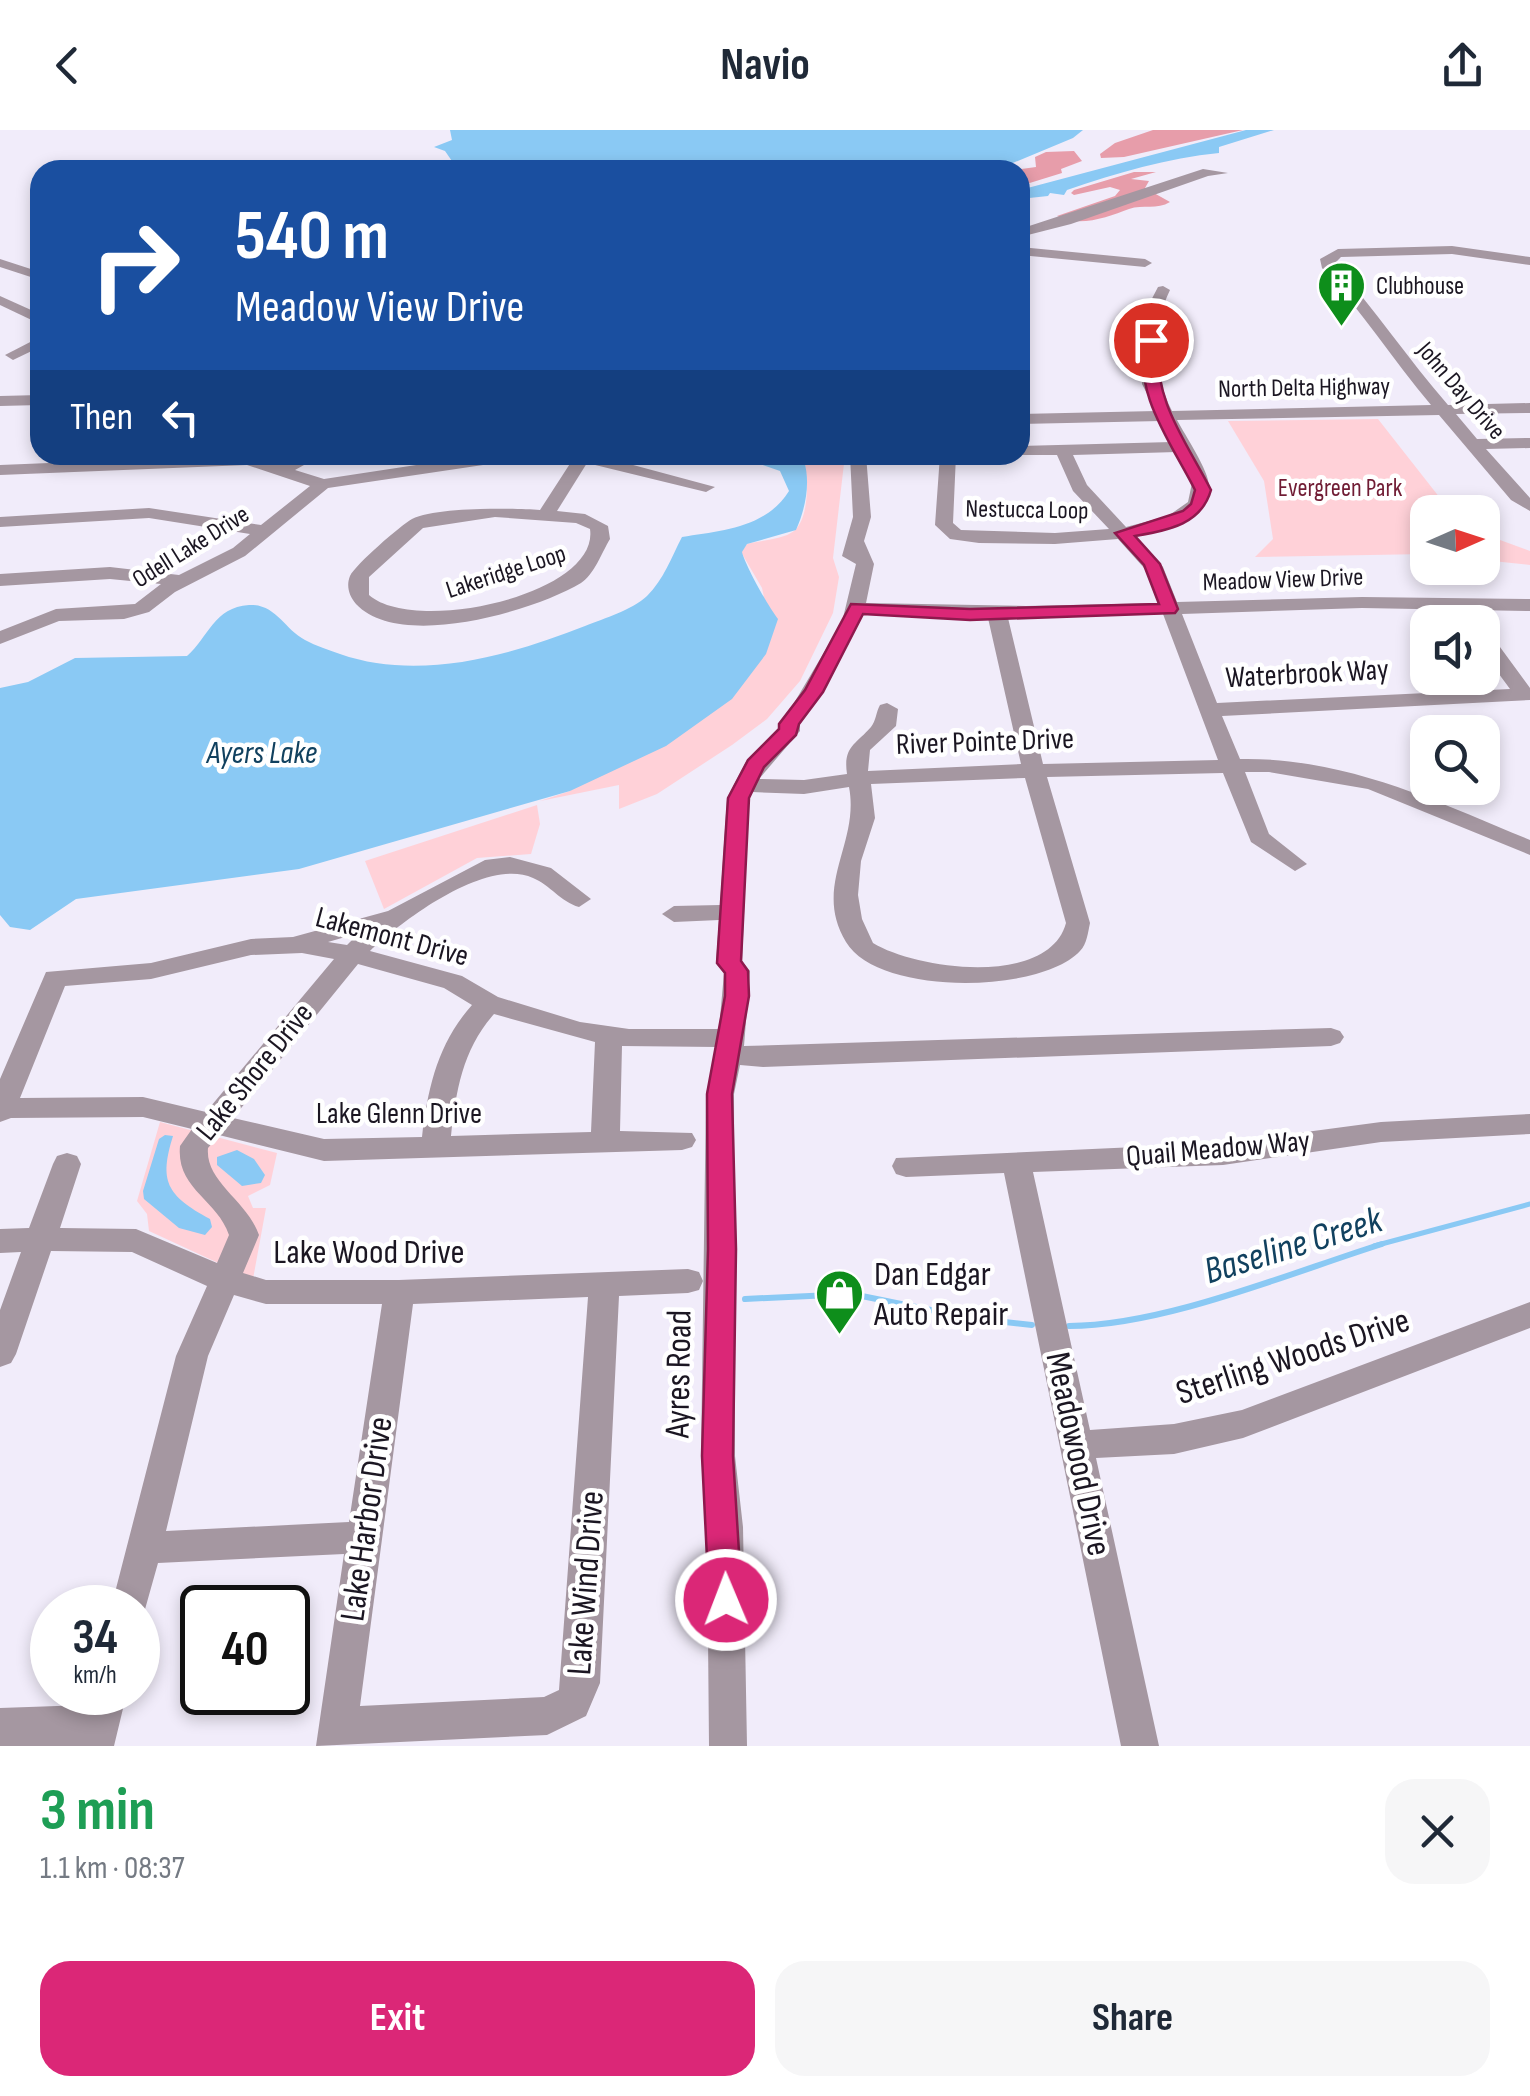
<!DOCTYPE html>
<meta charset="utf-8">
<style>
body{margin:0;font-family:"Sofia Sans Condensed",sans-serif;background:#f6f6f7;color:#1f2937;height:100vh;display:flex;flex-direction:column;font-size:38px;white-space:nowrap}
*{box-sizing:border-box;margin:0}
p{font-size:32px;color:#747a83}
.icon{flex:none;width:55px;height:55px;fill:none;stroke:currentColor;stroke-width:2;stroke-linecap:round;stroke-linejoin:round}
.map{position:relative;height:1616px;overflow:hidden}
.drawer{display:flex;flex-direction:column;background:#fff;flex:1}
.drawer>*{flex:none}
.banner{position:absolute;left:30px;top:30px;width:1000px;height:305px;border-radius:30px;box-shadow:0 5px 15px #0003;background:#1a4fa0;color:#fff;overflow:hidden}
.needle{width:65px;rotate:87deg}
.buttons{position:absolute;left:1410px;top:365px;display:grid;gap:20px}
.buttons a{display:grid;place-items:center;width:90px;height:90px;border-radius:20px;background:#fff;box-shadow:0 5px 15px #0003;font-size:50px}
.speed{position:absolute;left:30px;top:1455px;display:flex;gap:20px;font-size:50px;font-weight:700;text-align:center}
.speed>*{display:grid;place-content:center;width:130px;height:130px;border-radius:50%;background:#fff;box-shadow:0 5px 15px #0003;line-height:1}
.speed small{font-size:25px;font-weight:400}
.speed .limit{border:5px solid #111;border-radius:15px;background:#fff;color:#111}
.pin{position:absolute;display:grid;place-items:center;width:85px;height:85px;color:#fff;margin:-42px;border:5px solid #fff;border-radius:50%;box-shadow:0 2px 10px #0007}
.me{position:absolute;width:110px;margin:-55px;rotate:359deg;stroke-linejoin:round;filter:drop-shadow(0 0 8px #0008)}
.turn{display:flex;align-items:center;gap:35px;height:210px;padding:0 40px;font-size:45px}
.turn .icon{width:130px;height:130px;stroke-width:2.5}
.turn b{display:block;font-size:70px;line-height:85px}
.then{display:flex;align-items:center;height:95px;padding:0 40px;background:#0003;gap:20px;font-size:38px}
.round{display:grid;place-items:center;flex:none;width:105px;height:105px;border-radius:30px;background:#f6f6f7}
.overview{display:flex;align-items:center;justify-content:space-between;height:170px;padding:0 40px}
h1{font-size:60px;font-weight:700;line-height:75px;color:#1e9e55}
.button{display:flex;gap:20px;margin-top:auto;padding:20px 40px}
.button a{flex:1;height:115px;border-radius:30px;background:#db2777;color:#fff;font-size:40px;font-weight:700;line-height:115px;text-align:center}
.button a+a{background:#f6f6f7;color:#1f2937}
header{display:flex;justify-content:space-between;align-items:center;height:130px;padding:0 40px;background:#fff;font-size:45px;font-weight:700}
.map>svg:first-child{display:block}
</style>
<header><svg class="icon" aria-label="back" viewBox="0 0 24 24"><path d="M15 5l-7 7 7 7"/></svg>Navio<svg class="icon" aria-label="share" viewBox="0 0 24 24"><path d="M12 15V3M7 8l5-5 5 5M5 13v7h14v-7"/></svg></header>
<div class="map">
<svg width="1530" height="1616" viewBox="0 0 1530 1616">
<rect width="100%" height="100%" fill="#f1ecfa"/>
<g fill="#ffd1d8">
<polygon points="1378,289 1451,382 1428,382 1427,424 1255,427 1273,409 1264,351 1228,291"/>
<path d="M791 325H845L833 428 839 447 833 483 800 551 767 589 732 615 657 664 619 679V655L540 671 570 661 765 472 762 458 741 422 747 414C761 410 782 410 794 401 809 389 809 348 804 331Z"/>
<polygon points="1483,398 1500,410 1530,421 1530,435 1483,430"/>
<polygon points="537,675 540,694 531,724 477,728 384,779 365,731"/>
<polygon points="160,992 277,1023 270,1055 248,1066 253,1078 266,1078 253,1149 149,1101 147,1084 137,1071"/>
</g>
<g fill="#e79daa">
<polygon points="1153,0 1243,0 1124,27 1101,28 1100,24 1115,13"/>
<polygon points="1074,21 1082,31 1061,39 1062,43 1020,56 1020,40 1015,40 1036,37 1035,27 1046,22"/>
<path d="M1134 42H1156L1131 49 1149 51 1145 58 1170 72C1157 80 1143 74 1129 79 1108 87 1079 98 1057 86L1115 66 1120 60 1110 57 1074 65 1071 63 1074 60Z"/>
</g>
<g fill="#8ac9f4">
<polygon points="450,0 1083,0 1073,8 996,40 466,40 454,34 445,21 434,17 452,10"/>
<path d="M1246 0H1274L1219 17V23C1168 28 1116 43 1067 60L1064 65 1050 63 1048 66 1020 69V60Z"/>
<path d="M734 325H791L804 331C811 353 805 380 796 400L747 414 742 422C745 435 769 478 778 489L766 524 732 569 666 616 570 661 299 739 76 769 30 800 10 797 0 785V558L28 552 75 528 187 526C208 508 214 477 249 475 276 474 284 499 305 510 316 516 329 520 340 524 420 552 511 525 585 496 605 488 632 480 647 466 664 449 671 428 682 407 721 401 766 398 789 361L780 341Z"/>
<path d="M165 1005 173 1006C159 1051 166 1065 210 1089L212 1097 205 1105 179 1098 144 1069 143 1061 159 1009Z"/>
<polygon points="237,1020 254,1029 265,1045 261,1053 242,1056 217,1035 217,1027"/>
</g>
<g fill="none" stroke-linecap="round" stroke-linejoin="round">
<polyline stroke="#8ac9f4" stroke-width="5" points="1374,1116 1530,1074"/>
<g stroke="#8ac9f4" stroke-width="6">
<polyline points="745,1169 852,1164 970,1188 1032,1195"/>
<path d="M1069 1196C1163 1196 1290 1143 1382 1114"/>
</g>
<g fill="#a597a1" fill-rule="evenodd">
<polygon points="1203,39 1228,43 1208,46 1071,94 1020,107 1020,99"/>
<path d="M1452 116 1530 127V135L1452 124 1341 127 1334 134C1375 179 1408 229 1448 275L1530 273V283L1456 284 1477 309 1530 308V318L1486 319 1530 368V381L1511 370 1439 285 1177 290C1185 305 1209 341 1209 356 1210 391 1163 401 1135 407L1163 437 1177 472 1362 467 1530 469V481L1362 478 1182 484 1217 573 1510 559 1482 521V500L1489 502 1530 558V570L1222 586 1240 629C1344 627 1436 671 1530 710V725L1368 659 1269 642H1245L1269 704 1307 734 1295 741 1251 712 1223 643 1047 647 1090 793C1088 802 1087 814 1080 821 1040 864 878 866 846 812 812 755 860 714 849 657L804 664 752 662 749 668 742 831 750 841 744 916 1331 898 1340 901 1344 907 1340 913 1331 916 763 937 740 935 734 964 735 1326 743 1397 747 1616H709L707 1397 701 1326 706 964 717 917 622 916 620 1001 692 1003 696 1010 692 1017 682 1020 324 1031 219 1005 208 1018C205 1052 247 1070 259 1105L243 1143 266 1150H399L688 1139 699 1142 703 1151 699 1160 688 1163 619 1166 600 1553 586 1586 547 1605 316 1616 344 1424 158 1433 142 1490 138 1492V1478H111L176 1226 207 1156 132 1122 51 1121 16 1224 11 1233 0 1237V1180L21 1122 0 1123V1099L29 1098 53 1034 57 1026 67 1023 77 1026 81 1034 60 1098 136 1099 217 1133 229 1105C217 1069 176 1059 180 1016L192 999 143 987 11 988 0 992V949L46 842 151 833 251 809 293 807 388 781 485 730 510 727 551 738 591 769 579 777C561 772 550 755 533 748 487 727 404 789 370 821L462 846 498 867 580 892 629 899H719L724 843 716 833 719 790 674 792 662 784 674 776 720 775 727 668 747 630 778 600 842 492 856 434 842 426 853 387 850 325H866L871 387 864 411 874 434 866 473 1026 476 1158 473 1145 439 1118 409 1055 414 979 413 950 409 935 395 940 325H956L953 393 961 400 1055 403 1109 399 1073 361 1057 325H1016H1020V316L1172 312 1161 291 1020 294V284L1156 281 1142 254 1146 180 1158 157 1163 156 1170 160C1152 197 1153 245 1172 281L1431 275C1393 230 1362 181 1322 138L1320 129 1338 119ZM1177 322 1192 353 1188 372 1168 386 1126 397 1087 355 1073 325ZM863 484 988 488 1021 634 868 641 870 620 896 596 898 579 887 573 880 575C876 582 876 591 871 597 855 615 843 617 847 644L804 650 759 649 800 601V594L824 561ZM1163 484 1218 630 1043 634 1008 488ZM1025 648 1066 793C1049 857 917 840 873 813L862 789 858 765 861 731 875 688 871 654ZM359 803 347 815 328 812ZM302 823 334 829 206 982 143 967 20 968 65 856 151 849 251 825ZM358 834 444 858 472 875C438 913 428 957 422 1007L324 1009 233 988ZM494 884 595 912 591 1002 451 1006C456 960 463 919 494 884ZM234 1165 266 1174H382L349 1392 166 1401 208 1226ZM588 1167 559 1560 544 1567 360 1576 413 1174Z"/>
<polygon points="1020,117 1145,129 1152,133 1145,137 1020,125"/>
<polygon points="0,129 40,142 40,150 0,137"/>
<polygon points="0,166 40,184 40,194 0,175"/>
<polygon points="40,207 40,217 13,230 5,225"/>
<polygon points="40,265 40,275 0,276 0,266"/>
<polygon points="247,325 279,334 300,325 322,325 295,340 324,349 482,325 524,325 516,330 328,358 245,426 175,462 149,482 124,489 59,491 0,514 0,501 56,479 135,474 161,454 110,449 0,456 0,444 110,437 179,445 233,418 250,404 149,388 0,397 0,387 149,378 261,395 310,356 247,335 0,345 0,335"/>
<path d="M568 325H596L715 357 706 362 587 333 557 381 585 384 608 396 610 409C602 422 594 445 581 453 534 481 400 521 356 474 349 466 346 456 350 446 355 435 401 395 412 389 436 377 512 378 540 380L573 329ZM495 387 576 393 590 399C600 465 414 505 369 465V447L423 398Z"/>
<polygon points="1530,984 1530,1004 1381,1012 1223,1035 1033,1042 1090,1300 1174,1294 1242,1280 1530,1172 1530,1198 1243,1308 1174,1324 1096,1328 1159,1616 1121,1616 1004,1043 906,1047 896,1044 892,1036 896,1028 1223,1013 1381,992"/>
<polygon points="89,1562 127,1562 114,1616 0,1616 0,1578 86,1575"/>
</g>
</g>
<path fill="#db2777" stroke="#8e194d" stroke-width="2.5" d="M1147 207 1158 210C1154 272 1183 306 1211 360 1201 395 1168 400 1135 406L1160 434 1178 479 1175 483 970 490 863 484 823 562 799 594 796 605 764 637 749 668 741 831 748 841 749 866 732 964 736 1119 733 1326 742 1470 737 1481 726 1485 714 1481 709 1470 702 1326 708 1119 707 964 725 866V843L717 833 728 668 748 630 779 599V594L805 560 851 474 970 479 1159 474 1144 435 1115 403 1183 381 1191 374 1195 360C1172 314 1130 260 1147 207Z"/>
<defs>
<symbol id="building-pin" viewBox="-11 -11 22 30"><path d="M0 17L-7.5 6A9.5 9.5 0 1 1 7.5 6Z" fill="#0e8e1b" stroke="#fff"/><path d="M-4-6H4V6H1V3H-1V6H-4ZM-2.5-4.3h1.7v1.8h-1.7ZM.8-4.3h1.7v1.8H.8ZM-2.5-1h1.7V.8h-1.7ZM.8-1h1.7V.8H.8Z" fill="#fff"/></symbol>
<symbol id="shop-pin" viewBox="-11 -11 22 30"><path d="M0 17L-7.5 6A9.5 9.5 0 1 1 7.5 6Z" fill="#0e8e1b" stroke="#fff"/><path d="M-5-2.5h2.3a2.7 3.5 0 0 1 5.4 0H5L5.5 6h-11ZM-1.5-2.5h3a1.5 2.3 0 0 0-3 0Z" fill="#fff"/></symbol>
</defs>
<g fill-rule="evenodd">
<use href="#building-pin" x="1314" y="128" width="55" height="75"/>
<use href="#shop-pin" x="812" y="1136" width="55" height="75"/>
</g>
<g text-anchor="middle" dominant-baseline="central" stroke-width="9" stroke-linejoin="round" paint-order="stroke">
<g font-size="25" fill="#1b1622" stroke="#fff" text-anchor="start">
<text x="1376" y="156">Clubhouse</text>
</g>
<g font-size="25" fill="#1b1622" stroke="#fff">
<text transform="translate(1304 258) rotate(-1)">North Delta Highway</text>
<text transform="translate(1461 261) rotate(49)">John Day Drive</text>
<text transform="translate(1027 380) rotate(1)">Nestucca Loop</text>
<text transform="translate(191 417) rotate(-32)">Odell Lake Drive</text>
<text transform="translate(506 442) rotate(-18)">Lakeridge Loop</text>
<text transform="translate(1283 450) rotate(-2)">Meadow View Drive</text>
</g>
<g font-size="25" fill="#701c34" stroke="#fff">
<text x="1340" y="358">Evergreen Park</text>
</g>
<g font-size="30" fill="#1b1622" stroke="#fff">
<text transform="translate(1307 544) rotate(-3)">Waterbrook Way</text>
<text transform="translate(985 612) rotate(-2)">River Pointe Drive</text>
<text transform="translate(392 807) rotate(15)">Lakemont Drive</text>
<text transform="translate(255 942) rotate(-51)">Lake Shore Drive</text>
<text x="399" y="984">Lake Glenn Drive</text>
<text transform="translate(1218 1019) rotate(-5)">Quail Meadow Way</text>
</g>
<g font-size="32" font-style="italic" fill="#11415f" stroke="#fff">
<text x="262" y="623">Ayers Lake</text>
</g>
<g font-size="35" fill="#1b1622" stroke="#fff">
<text x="369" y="1122">Lake Wood Drive</text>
<text transform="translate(1293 1227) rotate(-18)">Sterling Woods Drive</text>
<text transform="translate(679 1244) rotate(-89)">Ayres Road</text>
<text transform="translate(1078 1324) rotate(78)">Meadowood Drive</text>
<text transform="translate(367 1389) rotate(-82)">Lake Harbor Drive</text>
<text transform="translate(586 1453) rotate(-86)">Lake Wind Drive</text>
</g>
<g font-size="35" fill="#1b1622" stroke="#fff" text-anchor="start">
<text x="874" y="1144">Dan Edgar<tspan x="874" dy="40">Auto Repair</tspan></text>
</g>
<g font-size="38" font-style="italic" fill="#11415f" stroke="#fff">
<text transform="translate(1293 1116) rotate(-17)">Baseline Creek</text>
</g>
</g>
</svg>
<div class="buttons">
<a><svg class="needle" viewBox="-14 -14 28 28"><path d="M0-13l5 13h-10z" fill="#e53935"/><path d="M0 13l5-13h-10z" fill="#747a83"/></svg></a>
<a><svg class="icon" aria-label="sound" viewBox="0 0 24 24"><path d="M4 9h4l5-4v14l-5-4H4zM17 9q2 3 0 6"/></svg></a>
<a><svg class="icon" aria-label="search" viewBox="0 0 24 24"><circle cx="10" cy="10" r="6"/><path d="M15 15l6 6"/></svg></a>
</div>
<div class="speed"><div>34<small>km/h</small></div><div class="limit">40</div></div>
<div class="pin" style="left:1151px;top:210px;background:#d93025"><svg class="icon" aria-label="arrive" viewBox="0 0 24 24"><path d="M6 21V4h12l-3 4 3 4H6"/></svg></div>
<svg class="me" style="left:726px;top:1470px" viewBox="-20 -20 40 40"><circle r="17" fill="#db2777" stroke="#fff" stroke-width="3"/><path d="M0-11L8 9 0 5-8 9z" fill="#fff"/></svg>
<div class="banner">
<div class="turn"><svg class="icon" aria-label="right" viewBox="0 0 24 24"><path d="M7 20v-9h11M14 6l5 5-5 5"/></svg><div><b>540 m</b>Meadow View Drive</div></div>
<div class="then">Then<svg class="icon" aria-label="left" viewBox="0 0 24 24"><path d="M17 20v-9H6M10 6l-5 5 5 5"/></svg></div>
</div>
</div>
<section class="drawer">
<div class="overview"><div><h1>3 min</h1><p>1.1 km · 08:37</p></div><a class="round"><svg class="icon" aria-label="close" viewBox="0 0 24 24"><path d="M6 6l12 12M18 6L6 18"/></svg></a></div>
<div class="button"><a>Exit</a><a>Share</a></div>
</section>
